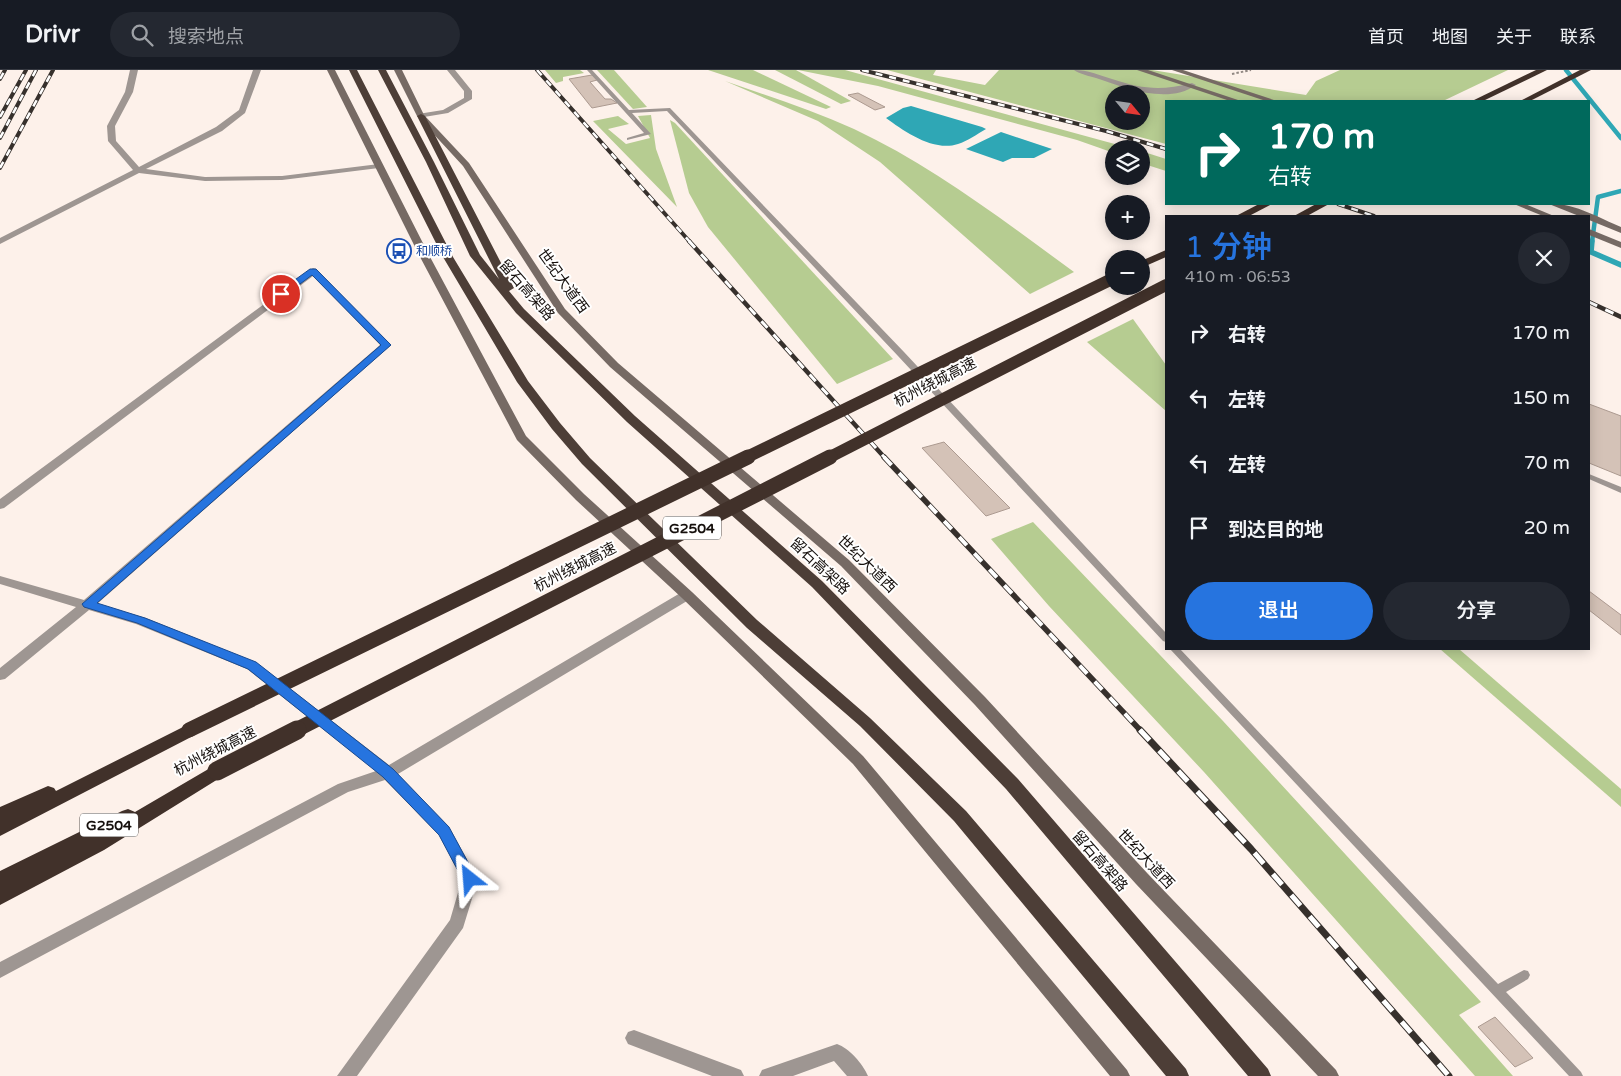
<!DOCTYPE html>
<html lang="zh">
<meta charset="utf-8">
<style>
body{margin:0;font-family:"Varela Round","Noto Sans SC",sans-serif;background:#242831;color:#f1f3f6;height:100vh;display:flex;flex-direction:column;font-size:19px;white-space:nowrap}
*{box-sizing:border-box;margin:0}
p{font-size:16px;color:#9ea1a6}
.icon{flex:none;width:28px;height:28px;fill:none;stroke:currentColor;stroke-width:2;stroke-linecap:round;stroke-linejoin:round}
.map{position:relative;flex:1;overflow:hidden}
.drawer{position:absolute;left:1165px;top:145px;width:425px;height:435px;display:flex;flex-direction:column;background:#171b24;border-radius:0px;box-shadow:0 2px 12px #0003}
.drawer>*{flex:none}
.top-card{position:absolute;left:1165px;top:30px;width:425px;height:105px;border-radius:0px;box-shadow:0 2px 12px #0003;background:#00695c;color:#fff;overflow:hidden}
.needle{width:32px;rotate:119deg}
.tools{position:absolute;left:1105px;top:15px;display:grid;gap:10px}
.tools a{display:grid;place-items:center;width:45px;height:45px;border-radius:50%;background:#171b24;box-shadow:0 2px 12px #0003;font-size:25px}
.pin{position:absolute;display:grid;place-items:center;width:42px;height:42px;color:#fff;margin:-21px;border:2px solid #fff;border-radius:50%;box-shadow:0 1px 5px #0007}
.me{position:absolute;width:55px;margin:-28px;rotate:332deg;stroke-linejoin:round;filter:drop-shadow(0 0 4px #0008)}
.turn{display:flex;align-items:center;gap:18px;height:105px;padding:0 20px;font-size:22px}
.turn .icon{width:65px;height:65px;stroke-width:2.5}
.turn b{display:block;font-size:35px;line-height:42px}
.round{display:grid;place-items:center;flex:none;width:52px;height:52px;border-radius:26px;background:#242831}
.overview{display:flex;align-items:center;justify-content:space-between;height:85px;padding:0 20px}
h1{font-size:30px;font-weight:600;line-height:38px;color:#2674df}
.primary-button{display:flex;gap:10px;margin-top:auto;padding:10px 20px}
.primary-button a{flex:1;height:58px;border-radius:30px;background:#2674df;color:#fff;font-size:20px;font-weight:600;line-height:58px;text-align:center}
.primary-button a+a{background:#242831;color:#f1f3f6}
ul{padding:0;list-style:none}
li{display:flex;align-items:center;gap:15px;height:65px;padding:0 20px}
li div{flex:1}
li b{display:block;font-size:19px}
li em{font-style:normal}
header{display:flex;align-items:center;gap:30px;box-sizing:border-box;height:70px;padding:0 25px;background:#171b24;border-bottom:1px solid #363941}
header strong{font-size:24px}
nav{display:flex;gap:28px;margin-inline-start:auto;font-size:18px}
.search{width:350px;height:45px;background:#242831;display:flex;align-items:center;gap:12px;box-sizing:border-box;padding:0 18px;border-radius:28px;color:#9ea1a6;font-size:19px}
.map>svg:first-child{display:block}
</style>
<header>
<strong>Drivr</strong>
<div class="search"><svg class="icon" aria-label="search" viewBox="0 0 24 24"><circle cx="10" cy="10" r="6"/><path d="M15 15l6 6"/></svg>搜索地点</div>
<nav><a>首页</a><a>地图</a><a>关于</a><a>联系</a></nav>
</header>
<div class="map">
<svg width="1621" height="1006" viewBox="0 0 1621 1006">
<rect width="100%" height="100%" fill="#fdf1ea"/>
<g fill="#b6cc91" fill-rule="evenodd">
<polygon points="545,0 580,0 584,3 563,7 563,11 556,13"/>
<polygon points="597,0 614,0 647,37 633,39"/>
<polygon points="708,0 753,0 831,37 826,39"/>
<polygon points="775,0 796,0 851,31 841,34"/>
<polygon points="798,0 845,0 1133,79 1114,79 1114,83 1077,70 878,16"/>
<path d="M887 0H936L933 5 985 15 999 0H1152L1306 25 1316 11 1340 0H1508L1443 31H1166V74ZM1114 24H1141V51H1114Z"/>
<path d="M725 11C768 26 812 40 854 59 933 96 1004 151 1074 202L1030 224 880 92 818 51Z"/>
<polygon points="651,45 656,79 677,137 593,51 618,46 629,54 608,59 626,74 650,68 638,46"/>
<polygon points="670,50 675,53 893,289 837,314 708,157 689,123"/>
<polygon points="1141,81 1166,89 1166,101 1141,93"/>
<polygon points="1133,249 1166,295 1166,341 1087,272"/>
<polygon points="1033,452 1223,651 1481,932 1459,945 1513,1006 1475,1006 1204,702 1049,536 991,469"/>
<polygon points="1440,579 1459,579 1621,719 1621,737"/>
</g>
<g fill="#2fa7b5">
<path d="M911 36 982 57 986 59C977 64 968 71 958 74 934 82 905 62 886 48L903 38Z"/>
<polygon points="1001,62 1052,79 1034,88 1012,88 1003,92 966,79"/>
</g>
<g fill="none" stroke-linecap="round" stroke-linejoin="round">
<g stroke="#2fa7b5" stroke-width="4.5">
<polyline points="1566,0 1621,68"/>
<polyline points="1592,172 1598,127 1621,121"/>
</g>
<polyline stroke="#2fa7b5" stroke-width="5.5" points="1592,171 1591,182 1621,195"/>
</g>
<g fill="#d4c2b7" stroke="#ac9a90">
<polygon points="592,5 597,10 590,12 605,29 611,29 617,33 592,38 569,9"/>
<polygon points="858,23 885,37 875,40 848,25"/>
<polygon points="1589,334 1621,346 1621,406 1589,393"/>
<polygon points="944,372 1010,438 986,446 922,378"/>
<polygon points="1589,521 1621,545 1621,565 1589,540"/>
<polygon points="1495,947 1533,988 1515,997 1478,957"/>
</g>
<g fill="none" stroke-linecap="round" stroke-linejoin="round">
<polyline stroke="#908782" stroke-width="2" stroke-dasharray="2.5 2" stroke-linecap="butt" points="1232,4 1251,0"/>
<g fill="#9e9692" fill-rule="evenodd">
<polygon points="587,0 592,0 629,40 670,38 904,282 1166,563 1166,572 1163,571 898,286 667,41 632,43 651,64 627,70 627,68 644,63"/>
<polygon points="1589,404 1621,417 1621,423 1589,409"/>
<polygon points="1170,579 1180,579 1498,914 1524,900 1528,901 1530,905 1528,909 1506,922 1581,1002 1583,1006 1569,1006"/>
</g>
<g fill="#9e9692" fill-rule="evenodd">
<polygon points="130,0 138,0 133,22 115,56 116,71 139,97 216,57 239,40 253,0 261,0 245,43 222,61 146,99 205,107 282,106 379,94 383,96 379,98 282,110 205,111 139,103 0,174 0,168 133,100 108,71 107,56 125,22"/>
<polygon points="447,0 455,0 472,21 472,29 448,43 418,48 418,44 443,40 464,28 464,21"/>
<path d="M1074 0C1088 0 1099 5 1112 9 1142 19 1161 21 1192 13L1196 15C1168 35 1125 18 1096 8 1089 6 1080 4 1074 0Z"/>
<polygon points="313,198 316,199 391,275 97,534 146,548 257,593 389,695 682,522 687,521 693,525 692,528 398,704 449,757 478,809 463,858 357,1006 337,1006 450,850 462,809 439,765 385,710 348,722 0,908 0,892 338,714 376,701 247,599 136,554 89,540 5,609 0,610 0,598 76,537 0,514 0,506 84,530 380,275 313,206 4,438 0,439 0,429"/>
<polygon points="634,960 741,1000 744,1006 712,1006 628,974 625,968 628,962"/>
<path d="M837 974C849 978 863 994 868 1006H847L834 991 793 1006H759L762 1000Z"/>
</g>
<g fill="#766a64" fill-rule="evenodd">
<polygon points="327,0 335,0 429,185 526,366 584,424 692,522 863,686 1127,1000 1130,1006 1110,1006 853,694 682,528 576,430 517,370 419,185"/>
<polygon points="394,0 402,0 424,45 469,93 565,239 618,293 849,490 985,627 1148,804 1336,1000 1339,1006 1318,1006 1136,814 975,635 841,496 610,297 558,243 463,96 417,46"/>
<polygon points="1137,0 1148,0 1241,31 1230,31"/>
<polygon points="1172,0 1183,0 1277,31 1266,31"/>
<polygon points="1514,134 1525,134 1554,146 1543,146"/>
<path d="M1549 134C1572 132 1599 148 1621 157V163L1589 150V146H1579Z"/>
<polygon points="1589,159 1621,172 1621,178 1589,165"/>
</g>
<g fill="#4d3e37" fill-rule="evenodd">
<polygon points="349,0 357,0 453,187 528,311 560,353 590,388 757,550 870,648 966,741 1186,999 1189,1006 1166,1006 954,751 860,656 747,558 582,394 552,359 517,312 443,187"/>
<polygon points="378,0 386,0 434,92 480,185 499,209 417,46 421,44 425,46 514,218 509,221 524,239 635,346 822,511 1018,709 1268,999 1271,1006 1248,1006 1006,719 812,517 627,352 516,243 470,186 426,92"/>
</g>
<g fill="#41312a" fill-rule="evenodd">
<polygon points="1536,0 1547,0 1483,31 1472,31"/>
<polygon points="1580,0 1591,0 1530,31 1520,31"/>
<polygon points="1259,134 1272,134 1249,146 1236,146"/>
<polygon points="1316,134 1329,134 1307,146 1294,146"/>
<polygon points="1166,180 1166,187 1141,198 1141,191"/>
<polygon points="189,654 195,655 198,660 195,665 0,766 0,737 48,716 54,718 56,721"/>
<polygon points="217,694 223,696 226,701 223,706 104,780 0,835 0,801 122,741 128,739 135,742"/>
</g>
<defs>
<g id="rail-far3">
<polyline points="537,0 690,172"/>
<polyline points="862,0 1106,61 1166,79"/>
<polyline points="0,9 5,0"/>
<polyline points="0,47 26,0"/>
<polyline points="0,68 36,0"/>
<polyline points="0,98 53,0"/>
<polyline points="1338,134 1374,146"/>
</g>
<g id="rail-far2">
<polyline points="689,171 885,388"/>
<polyline points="1589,232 1621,247"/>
</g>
<polyline id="rail-far1" points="884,387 1141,661"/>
<polyline id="rail" points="1140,660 1251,779 1449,1006"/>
</defs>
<use href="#rail-far3" stroke="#36302c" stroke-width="4"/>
<use href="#rail-far2" stroke="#36302c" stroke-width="4.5"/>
<use href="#rail-far1" stroke="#36302c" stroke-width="5.5"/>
<use href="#rail" stroke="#36302c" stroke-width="7"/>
<use href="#rail-far3" stroke="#fff" stroke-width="2.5" stroke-dasharray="7" stroke-linecap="butt"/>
<use href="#rail-far2" stroke="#fff" stroke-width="3" stroke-dasharray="9" stroke-linecap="butt"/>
<use href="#rail-far1" stroke="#fff" stroke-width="4" stroke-dasharray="11" stroke-linecap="butt"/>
<use href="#rail" stroke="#fff" stroke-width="5" stroke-dasharray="14" stroke-linecap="butt"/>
<g stroke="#41312a" stroke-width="12">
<polyline points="745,388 1114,208"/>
<polyline points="828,388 1166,215"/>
</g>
<g stroke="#41312a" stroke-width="15">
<polyline points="189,660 748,387"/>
<polyline points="294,661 830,387"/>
</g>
<polyline stroke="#41312a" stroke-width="19" points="217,701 297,660"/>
</g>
<polygon fill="#2674df" stroke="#194b91" points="310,199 316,199 391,275 97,533 145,548 256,592 393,699 449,757 477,809 475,814 470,815 465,814 439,765 383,707 248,599 137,553 84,537 82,534 381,275 312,205 284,226 278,226 278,222"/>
<defs>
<symbol id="bus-ring" viewBox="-11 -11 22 22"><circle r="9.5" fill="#fff" stroke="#1a4fb4" stroke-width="1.5"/><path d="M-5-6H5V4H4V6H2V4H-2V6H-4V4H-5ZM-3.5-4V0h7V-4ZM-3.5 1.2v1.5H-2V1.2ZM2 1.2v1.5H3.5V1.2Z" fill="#1a4fb4"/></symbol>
</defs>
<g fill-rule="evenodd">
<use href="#bus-ring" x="385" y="167" width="28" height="28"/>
</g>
<g text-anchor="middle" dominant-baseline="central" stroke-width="4" stroke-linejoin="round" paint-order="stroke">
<g font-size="12" fill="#164399" stroke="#fff" text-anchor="start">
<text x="416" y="181">和顺桥</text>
</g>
<g fill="#fff" stroke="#5b5755" stroke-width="1">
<rect x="663" y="446.5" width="58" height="23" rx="4"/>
<rect x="80" y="743.5" width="58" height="23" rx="4"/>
</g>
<g font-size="14" font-weight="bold" fill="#150f0c">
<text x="692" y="458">G2504</text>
<text x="109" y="755">G2504</text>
</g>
<g font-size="15" fill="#150f0c" stroke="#fff">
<text transform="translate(563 211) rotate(54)">世纪大道西</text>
<text transform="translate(527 220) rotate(49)">留石高架路</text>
<text transform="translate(935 312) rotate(-27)">杭州绕城高速</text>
<text transform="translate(867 494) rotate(44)">世纪大道西</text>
<text transform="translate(820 496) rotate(43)">留石高架路</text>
<text transform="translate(575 497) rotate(-27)">杭州绕城高速</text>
<text transform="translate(215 681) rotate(-27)">杭州绕城高速</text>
<text transform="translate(1146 789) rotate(47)">世纪大道西</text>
<text transform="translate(1100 791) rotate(49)">留石高架路</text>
</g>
</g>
</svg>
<div class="tools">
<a><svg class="needle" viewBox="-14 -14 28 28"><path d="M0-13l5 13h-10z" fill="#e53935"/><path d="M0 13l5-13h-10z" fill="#9ea1a6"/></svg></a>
<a><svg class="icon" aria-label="layers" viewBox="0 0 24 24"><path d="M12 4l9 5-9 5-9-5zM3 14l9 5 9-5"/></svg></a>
<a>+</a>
<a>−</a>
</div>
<div class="pin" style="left:281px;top:224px;background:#d93025"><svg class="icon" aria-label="arrive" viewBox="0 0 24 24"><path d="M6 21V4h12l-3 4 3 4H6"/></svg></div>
<svg class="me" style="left:470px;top:809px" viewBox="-20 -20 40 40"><path d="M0-17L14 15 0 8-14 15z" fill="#2674df" stroke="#fff" stroke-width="4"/></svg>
<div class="top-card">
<div class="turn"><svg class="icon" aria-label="right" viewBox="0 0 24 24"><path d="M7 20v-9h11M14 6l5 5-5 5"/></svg><div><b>170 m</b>右转</div></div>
</div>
<section class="drawer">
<div class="overview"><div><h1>1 分钟</h1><p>410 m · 06:53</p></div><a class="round"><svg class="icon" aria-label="close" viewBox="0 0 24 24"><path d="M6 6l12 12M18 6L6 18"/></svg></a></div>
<ul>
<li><svg class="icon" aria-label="right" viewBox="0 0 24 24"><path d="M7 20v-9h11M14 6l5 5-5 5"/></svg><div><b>右转</b></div><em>170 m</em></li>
<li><svg class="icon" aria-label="left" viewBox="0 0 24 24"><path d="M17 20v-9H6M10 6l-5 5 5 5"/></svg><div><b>左转</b></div><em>150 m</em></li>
<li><svg class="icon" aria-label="left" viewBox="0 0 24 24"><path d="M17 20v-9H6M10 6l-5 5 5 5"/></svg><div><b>左转</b></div><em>70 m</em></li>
<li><svg class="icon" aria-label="arrive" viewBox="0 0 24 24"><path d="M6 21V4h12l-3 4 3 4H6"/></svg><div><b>到达目的地</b></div><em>20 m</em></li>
</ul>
<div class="primary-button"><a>退出</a><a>分享</a></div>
</section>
</div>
